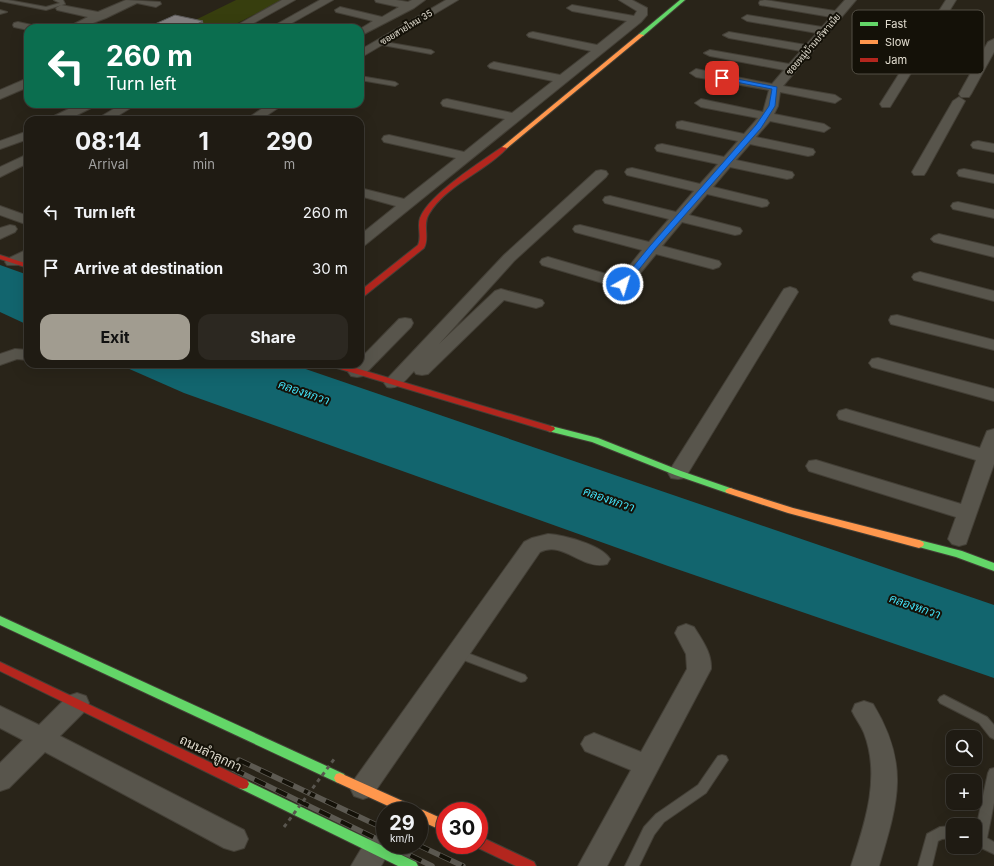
<!DOCTYPE html>
<meta charset="utf-8">
<style>
body{margin:0;font-family:Inter,Sarabun,sans-serif;background:#2c2821;color:#f1f3f6;height:100vh;display:flex;flex-direction:column;font-size:15px;white-space:nowrap}
*{box-sizing:border-box;margin:0}
p{font-size:13px;color:#a1a1a0}
.icon{flex:none;width:22px;height:22px;fill:none;stroke:currentColor;stroke-width:2;stroke-linecap:round;stroke-linejoin:round}
.map{position:relative;flex:1;overflow:hidden}
.details{position:absolute;left:24px;top:116px;width:340px;height:252px;display:flex;flex-direction:column;background:#1f1b13;border-radius:12px;box-shadow:0 4px 16px #0002,0 0 0 1px #3c3933}
.details>*{flex:none}
.banner{position:absolute;left:24px;top:24px;width:340px;height:84px;border-radius:12px;box-shadow:0 4px 16px #0002,0 0 0 1px #3c3933;background:#0b6e4f;color:#fff;overflow:hidden}
.buttons{position:absolute;left:946px;top:730px;display:grid;gap:8px}
.buttons a{display:grid;place-items:center;width:36px;height:36px;border-radius:8px;background:#1f1b13;box-shadow:0 4px 16px #0002,0 0 0 1px #3c3933;font-size:20px}
.speed{position:absolute;left:376px;top:802px;display:flex;gap:8px;font-size:20px;font-weight:700;text-align:center}
.speed>*{display:grid;place-content:center;width:52px;height:52px;border-radius:50%;background:#1f1b13;box-shadow:0 4px 16px #0002,0 0 0 1px #3c3933;line-height:1}
.speed small{font-size:10px;font-weight:400}
.speed .limit{border:6px solid #d22;background:#fff;color:#111}
.pin{position:absolute;display:grid;place-items:center;width:34px;height:34px;color:#fff;margin:-17px;border-radius:8px;box-shadow:0 2px 6px #0006}
.me{position:absolute;width:44px;margin:-22px;rotate:39deg;stroke-linejoin:round;filter:drop-shadow(0 0 3px #0008)}
.turn{display:flex;align-items:center;gap:14px;height:84px;padding:0 16px;font-size:18px}
.turn .icon{width:52px;height:52px;stroke-width:2.5}
.turn b{display:block;font-size:28px;line-height:34px}
.eta{display:flex;justify-content:space-evenly;align-items:center;height:68px;text-align:center}
.eta b{font-size:24px;font-weight:700;line-height:28px}
.button{display:flex;gap:8px;margin-top:auto;padding:8px 16px}
.button a{flex:1;height:46px;border-radius:12px;background:#a19c90;color:#111;font-size:16px;font-weight:700;line-height:46px;text-align:center}
.button a+a{background:#2c2821;color:#f1f3f6}
ul{padding:0;list-style:none}
li{display:flex;align-items:center;gap:12px;height:56px;padding:0 16px}
li div{flex:1}
li b{display:block;font-size:15px}
li em{font-style:normal}
.map>svg:first-child{display:block}
</style>
<div class="map">
<svg width="994" height="866" viewBox="0 0 994 866">
<rect width="100%" height="100%" fill="#292419"/>
<polygon fill="#373e0e" points="236,0 283,0 228,28 179,28"/>
<g fill="#12656e">
<polygon points="0,265 28,275 28,325 0,312"/>
<polygon points="118,364 291,364 994,605 994,678 668,566 184,393"/>
</g>
<g fill="none" stroke-linecap="round" stroke-linejoin="round">
<defs>
<g id="lane">
<polygon points="0,0 8,0 46,7 60,3 54,0 63,0 65,4 46,10 0,1"/>
<polygon points="0,10 7,12 0,14"/>
<polygon points="379,41 431,50 434,52 431,54 377,44 377,42"/>
<polygon points="360,76 395,82 398,84 395,86 360,80"/>
<polygon points="57,104 67,104 81,109 78,111"/>
<polygon points="457,649 525,675 527,678 525,681 521,682 453,656 451,653 453,650"/>
<polygon points="944,695 987,717 994,725 994,739 990,737 979,723 940,703 938,700 940,697"/>
<polygon points="722,755 726,756 728,760 706,793 664,822 654,835 639,866 625,866 644,827 656,814 698,785 718,756"/>
<polygon points="994,768 994,803 987,838 994,842 994,854 975,845 975,833 988,773 990,769"/>
<polygon points="953,826 953,838 942,839 938,841 932,866 918,866 927,834 940,827"/>
</g>
<g id="street">
<polygon points="126,0 160,2 161,4 156,7 137,3 106,18 80,28 66,28 88,17 57,10 56,8 61,5 98,12"/>
<polygon points="282,0 295,0 245,28 232,28"/>
<polygon points="320,0 333,0 283,28 270,28"/>
<polygon points="375,0 396,0 408,2 412,0 425,0 414,8 360,36 360,29 373,21 336,12 335,10 340,7 382,17 399,7 376,2"/>
<polygon points="446,0 458,0 360,58 360,50"/>
<polygon points="619,0 632,0 647,8 647,15 641,22 365,245 360,247 360,235 396,206 360,196 360,188 404,199 456,158 384,142 382,139 384,136 389,135 464,152 505,119 443,106 441,103 443,100 447,99 512,113 553,81 490,68 488,66 490,64 494,62 560,75 591,51 529,37 527,35 529,33 533,32 597,45 627,21 572,11 567,8 572,5 634,16 637,11"/>
<polygon points="765,0 835,11 845,0 856,0 783,86 835,95 841,99 835,103 780,92 778,106 774,114 824,124 830,128 824,132 770,121 756,137 813,149 815,152 813,155 808,156 750,144 736,160 792,172 794,175 792,178 787,179 730,167 713,187 767,200 769,203 767,206 762,207 707,194 689,215 740,228 742,231 740,234 735,235 682,222 662,246 719,261 721,264 719,267 713,269 656,254 629,287 623,289 542,265 540,262 542,259 548,257 620,278 642,250 575,232 573,229 575,226 580,225 649,242 669,219 605,203 603,200 605,197 610,196 676,212 694,191 627,175 625,172 627,169 632,168 700,184 718,164 657,151 655,148 657,145 662,144 724,157 738,141 677,128 676,125 677,122 682,121 744,134 758,118 701,107 695,103 701,99 763,112 769,90 696,77 690,73 696,69 772,84 784,70 710,56 704,53 710,50 789,64 801,51 729,38 723,35 729,32 806,45 817,33 747,21 742,18 747,15 822,27 831,17 760,5 759,3 760,1"/>
<polygon points="946,0 956,0 890,107 882,107 880,104"/>
<polygon points="18,22 36,26 37,28 28,28 28,30 14,27 13,25 14,23"/>
<polygon points="994,39 994,52 971,94 969,97 961,97 959,94 988,42"/>
<polygon points="28,78 28,87 0,99 0,90"/>
<polygon points="959,97 965,101 926,172 924,175 914,175 912,172 953,101"/>
<polygon points="79,104 95,104 93,107 67,120 51,120 52,117"/>
<polygon points="122,104 137,104 111,120 95,120"/>
<polygon points="269,104 284,104 260,120 245,120"/>
<polygon points="28,131 28,139 0,149 0,141"/>
<polygon points="978,141 994,144 994,152 973,148 971,145 973,142"/>
<polygon points="28,154 28,163 0,177 0,167"/>
<polygon points="964,169 994,175 994,183 959,176 957,173 959,170"/>
<path d="M601 170 606 171 608 174 606 177 514 261 439 344 495 291 501 289 542 300 544 303 542 306 536 308 504 300 428 374 422 375 416 374 414 371C405 380 400 390 387 387L384 383 387 379 504 255 596 171Z"/>
<polygon points="958,202 994,210 994,218 953,209 951,206 953,203"/>
<polygon points="0,206 28,216 28,225 0,215"/>
<polygon points="10,225 15,226 17,229 15,232 0,239 0,228"/>
<polygon points="939,234 994,247 994,257 934,242 931,239 934,236"/>
<polygon points="28,249 28,260 19,265 7,265 5,262 7,259"/>
<polygon points="920,272 994,291 994,301 914,280 912,277 914,274"/>
<polygon points="790,287 796,289 798,292 688,473 685,478 678,479 671,478 668,473 782,292 784,289"/>
<polygon points="897,315 994,340 994,350 891,324 889,320 891,316"/>
<polygon points="405,318 411,319 413,323 411,327 363,376 357,377 351,376 348,372 355,364 360,364 360,359 399,319"/>
<polygon points="15,349 28,350 28,360 17,359 0,365 0,354"/>
<polygon points="878,358 994,389 994,401 872,367 869,363 872,359"/>
<polygon points="846,409 980,448 987,431 994,429 994,464 966,544 959,546 952,544 948,539 956,517 809,471 806,466 809,461 816,460 961,504 976,460 839,419 837,415 839,411"/>
<path d="M548 534C564 535 602 545 610 559L607 564C583 571 563 540 540 552L372 796 363 799 354 796 350 788 354 780 524 542 532 538Z"/>
<path d="M686 624 694 627C702 640 712 653 711 669L607 866H578L631 770 585 751 581 744 585 737 594 733 641 752 687 669 686 654 675 633 678 627Z"/>
<polygon points="77,693 86,696 89,703 86,710 60,736 244,830 248,839 244,848 234,851 224,848 45,752 9,788 0,791 0,763 23,740 0,728 0,706 39,725 68,696"/>
<path d="M864 701 873 704C910 765 898 802 879 866H851C865 823 881 777 864 733 861 725 855 718 852 711L855 704Z"/>
<polygon points="377,836 385,839 385,845 389,845 391,848 381,866 351,866 367,839"/>
</g>
<g id="fast">
<polygon points="680,0 685,0 643,36 639,36 639,34"/>
<polygon points="551,426 598,438 681,471 733,489 735,491 733,493 727,493 675,475 592,442 548,431 547,429"/>
<polygon points="919,540 962,551 994,563 994,571 956,557 915,546 914,544 915,542"/>
<polygon points="0,616 344,774 346,778 344,782 340,783 336,782 0,625"/>
<polygon points="243,779 416,862 418,866 398,866 239,788 237,784 239,780"/>
</g>
<g id="slow">
<polygon points="639,34 644,35 506,149 502,149 502,147"/>
<polygon points="730,488 793,508 919,540 923,542 924,544 923,546 919,548 788,513 727,493 725,491 727,489"/>
<polygon points="340,773 416,807 417,809 423,810 445,820 445,832 419,820 419,811 399,811 336,782 334,778 336,774"/>
</g>
<g id="jam">
<path d="M502 147 507 148C485 172 446 185 429 214 422 225 430 237 424 248L363 297H360V291L418 245C422 236 417 227 420 218 429 194 481 162 502 147Z"/>
<polygon points="0,255 28,264 28,268 0,259"/>
<polygon points="329,364 342,364 554,427 555,429 551,432 548,431 330,366"/>
<polygon points="0,662 247,780 249,784 247,788 243,789 239,788 0,671"/>
<polygon points="479,836 534,862 536,866 516,866 474,846 474,845 479,845"/>
</g>
</defs>
<use href="#lane" stroke="#433f36" stroke-width="2"/>
<use href="#street" stroke="#433f36" stroke-width="2"/>
<use href="#fast" stroke="#433f36" stroke-width="2"/>
<use href="#slow" stroke="#433f36" stroke-width="2"/>
<use href="#jam" stroke="#433f36" stroke-width="2"/>
<use href="#lane" fill="#58554c" fill-rule="evenodd"/>
<use href="#street" fill="#58554c" fill-rule="evenodd"/>
<use href="#fast" fill="#63d668" fill-rule="evenodd"/>
<use href="#slow" fill="#ff974d" fill-rule="evenodd"/>
<use href="#jam" fill="#b3261e" fill-rule="evenodd"/>
<defs>
<g id="rail">
<polyline points="239,760 385,829"/>
<polyline points="233,769 385,843"/>
<polyline points="389,845 432,866"/>
<polyline points="418,845 463,866"/>
</g>
</defs>
<use href="#rail" stroke="#5d5a52" stroke-width="5.5"/>
<use href="#rail" stroke="#141108" stroke-width="4" stroke-dasharray="12" stroke-linecap="butt"/>
<polyline stroke="#59564f" stroke-width="3" stroke-dasharray="4 4" stroke-linecap="butt" points="284,827 335,758"/>
</g>
<polygon fill="#5c5a5a" points="203,21 204,28 189,28"/>
<polygon fill="#848080" stroke="#5c5a5a" points="175,15 203,21 189,28 146,28"/>
<polygon fill="#1a73e8" stroke="#114b97" points="722,76 777,87 775,106 761,128 655,249 626,286 620,286 620,283 650,246 756,125 769,106 772,89 720,79"/>
<g text-anchor="middle" dominant-baseline="central" stroke-width="4" stroke-linejoin="round" paint-order="stroke">
<g font-size="9" fill="#e2ddd0" stroke="#141108">
<text transform="translate(406 27) rotate(-31)">ซอยสายไหม 35</text>
<text transform="translate(813 44) rotate(-49)">ซอยหมู่บ้านบริทาเนีย</text>
</g>
<g font-size="12" font-style="italic" fill="#41def4" stroke="#141108">
<text transform="translate(304 392) rotate(19)">คลองหกวา</text>
<text transform="translate(609 499) rotate(19)">คลองหกวา</text>
<text transform="translate(915 606) rotate(19)">คลองหกวา</text>
</g>
<g font-size="13" fill="#e2ddd0" stroke="#141108">
<text transform="translate(211 753) rotate(26)">ถนนลำลูกกา</text>
</g>
</g>
<rect x="852" y="10" width="132" height="64" rx="6" fill="#141108" stroke="#524e44" stroke-width="1"/>
<rect x="860" y="22" width="18" height="4" fill="#63d668"/>
<rect x="860" y="40" width="18" height="4" fill="#ff974d"/>
<rect x="860" y="58" width="18" height="4" fill="#b3261e"/>
<g font-size="11" fill="#e2ddd0">
<text x="885" y="28">Fast</text>
<text x="885" y="46">Slow</text>
<text x="885" y="64">Jam</text>
</g>
</svg>
<div class="buttons">
<a><svg class="icon" aria-label="search" viewBox="0 0 24 24"><circle cx="10" cy="10" r="6"/><path d="M15 15l6 6"/></svg></a>
<a>+</a>
<a>−</a>
</div>
<div class="speed"><div>29<small>km/h</small></div><div class="limit">30</div></div>
<div class="pin" style="left:722px;top:78px;background:#d93025"><svg class="icon" aria-label="arrive" viewBox="0 0 24 24"><path d="M6 21V4h12l-3 4 3 4H6"/></svg></div>
<svg class="me" style="left:623px;top:284px" viewBox="-20 -20 40 40"><circle r="17" fill="#1a73e8" stroke="#fff" stroke-width="3"/><path d="M0-11L8 9 0 5-8 9z" fill="#fff"/></svg>
<div class="banner">
<div class="turn"><svg class="icon" aria-label="left" viewBox="0 0 24 24"><path d="M17 20v-9H6M10 6l-5 5 5 5"/></svg><div><b>260 m</b>Turn left</div></div>
</div>
<section class="details">
<div class="eta">
<div><b>08:14</b><p>Arrival</p></div>
<div><b>1</b><p>min</p></div>
<div><b>290</b><p>m</p></div>
</div>
<ul>
<li><svg class="icon" aria-label="left" viewBox="0 0 24 24"><path d="M17 20v-9H6M10 6l-5 5 5 5"/></svg><div><b>Turn left</b></div><em>260 m</em></li>
<li><svg class="icon" aria-label="arrive" viewBox="0 0 24 24"><path d="M6 21V4h12l-3 4 3 4H6"/></svg><div><b>Arrive at destination</b></div><em>30 m</em></li>
</ul>
<div class="button"><a>Exit</a><a>Share</a></div>
</section>
</div>
